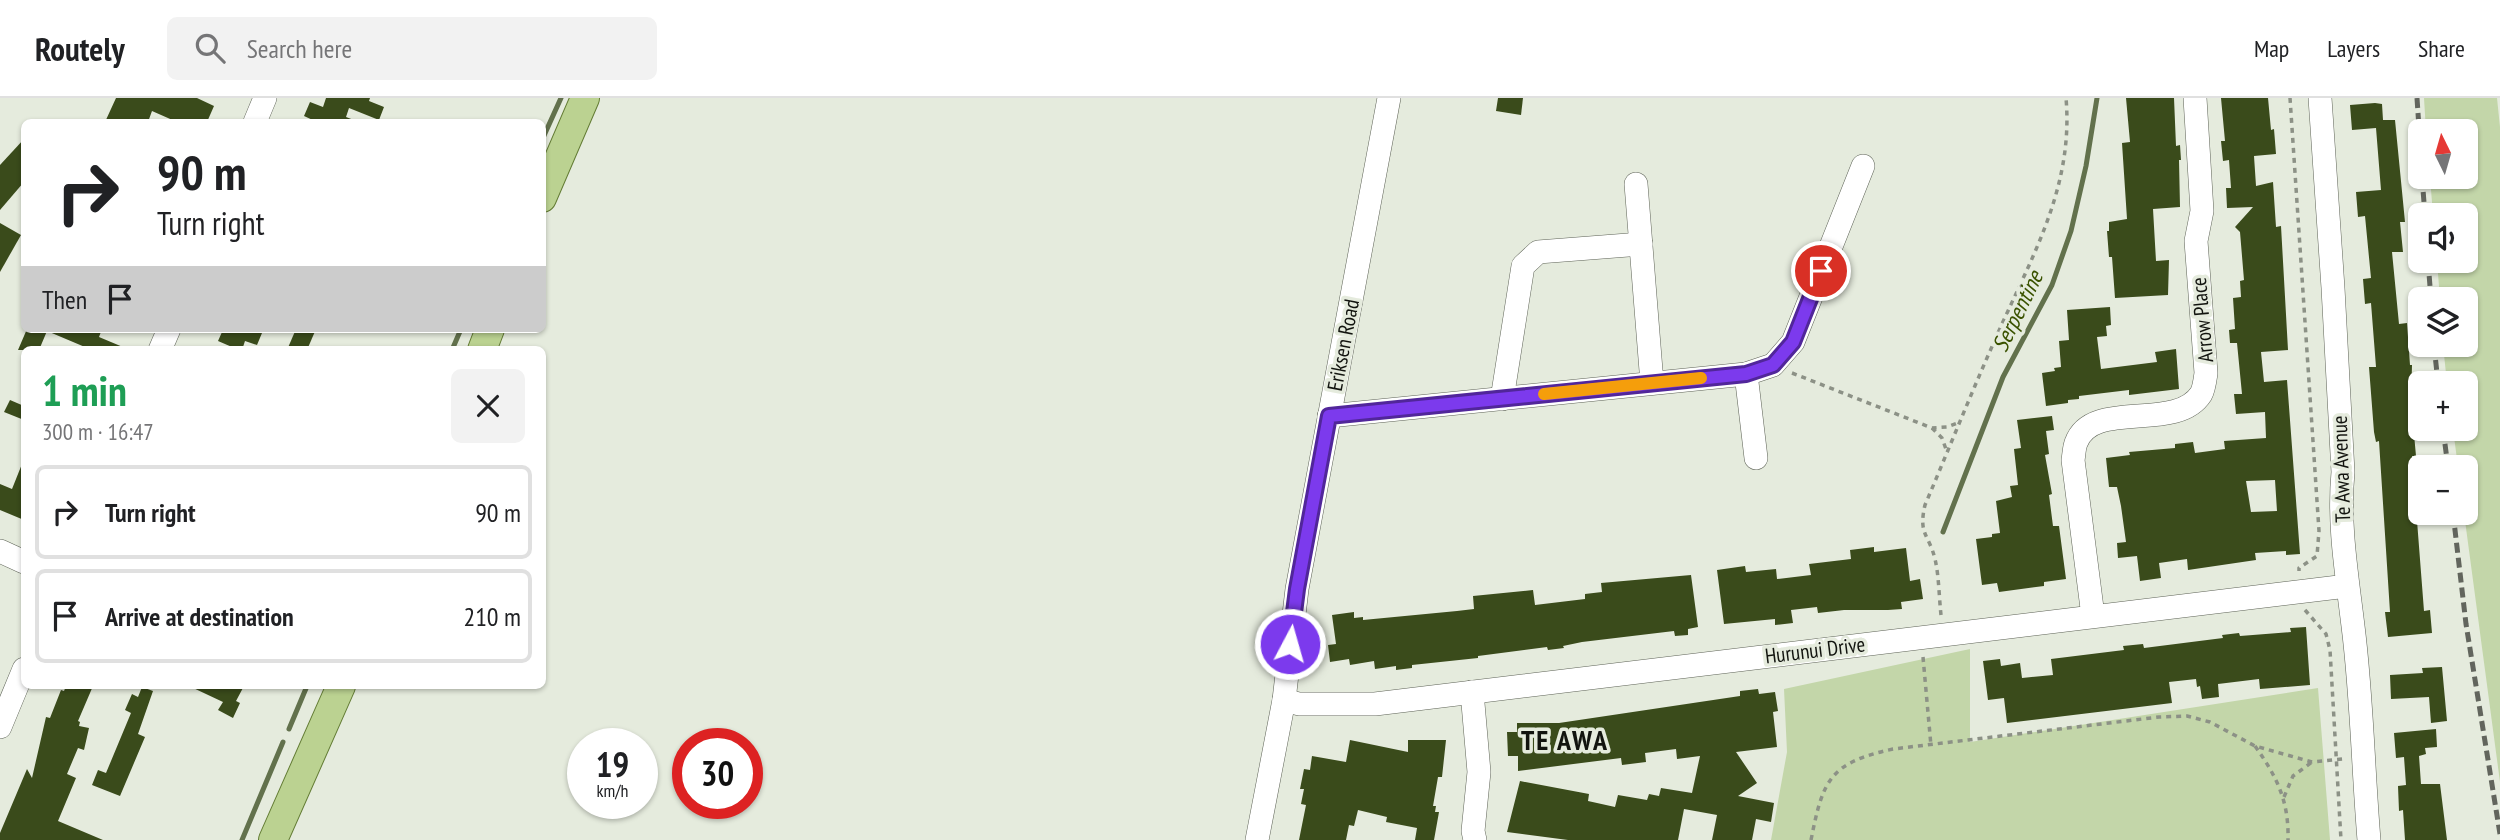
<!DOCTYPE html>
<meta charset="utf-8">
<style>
body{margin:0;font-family:"PT Sans Narrow",sans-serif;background:#f2f2f2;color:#202124;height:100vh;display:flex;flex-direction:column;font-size:26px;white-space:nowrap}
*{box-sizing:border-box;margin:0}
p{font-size:23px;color:#757577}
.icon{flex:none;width:38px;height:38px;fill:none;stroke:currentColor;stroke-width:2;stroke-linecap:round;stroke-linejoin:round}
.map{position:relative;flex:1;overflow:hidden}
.side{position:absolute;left:21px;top:248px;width:525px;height:343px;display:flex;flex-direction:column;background:#fff;border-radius:10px;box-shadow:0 2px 5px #0004}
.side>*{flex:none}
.top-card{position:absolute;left:21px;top:21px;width:525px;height:214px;border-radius:10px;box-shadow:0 2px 5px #0004;background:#fff;color:#202124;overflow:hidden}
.needle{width:46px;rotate:355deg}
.buttons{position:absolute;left:2408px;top:21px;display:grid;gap:14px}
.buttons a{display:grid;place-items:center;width:70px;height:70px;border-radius:10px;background:#fff;box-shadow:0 2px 5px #0004;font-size:35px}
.speed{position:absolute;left:567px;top:630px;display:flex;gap:14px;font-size:35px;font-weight:700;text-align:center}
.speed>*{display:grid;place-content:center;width:91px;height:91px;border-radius:50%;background:#fff;box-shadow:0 2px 5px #0004;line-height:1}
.speed small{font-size:18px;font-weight:400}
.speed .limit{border:10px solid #d22;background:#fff;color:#111}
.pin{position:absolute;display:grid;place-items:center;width:60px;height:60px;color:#fff;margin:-30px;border:4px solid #fff;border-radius:50%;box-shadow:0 2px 7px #0007}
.me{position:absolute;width:77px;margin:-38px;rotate:6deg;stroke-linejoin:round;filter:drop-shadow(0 0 5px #0008)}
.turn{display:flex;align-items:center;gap:24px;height:147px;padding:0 21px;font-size:32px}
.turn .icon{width:91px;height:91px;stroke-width:2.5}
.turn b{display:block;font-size:49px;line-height:60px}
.then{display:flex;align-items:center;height:66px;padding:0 21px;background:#0003;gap:14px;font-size:26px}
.round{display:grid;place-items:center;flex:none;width:74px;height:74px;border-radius:10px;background:#f2f2f2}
.headline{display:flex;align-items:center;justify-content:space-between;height:119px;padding:0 21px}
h1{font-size:42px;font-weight:600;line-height:52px;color:#1e9e55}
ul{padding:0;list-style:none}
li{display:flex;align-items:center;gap:21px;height:94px;margin:0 14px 10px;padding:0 7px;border:4px solid #e0e0e0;border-radius:10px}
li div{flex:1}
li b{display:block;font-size:26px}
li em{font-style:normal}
header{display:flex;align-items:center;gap:42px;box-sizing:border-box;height:98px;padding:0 35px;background:#fff;border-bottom:2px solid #e0e0e0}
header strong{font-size:33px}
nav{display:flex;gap:38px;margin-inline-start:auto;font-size:24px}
.search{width:490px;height:63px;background:#f2f2f2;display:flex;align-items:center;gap:18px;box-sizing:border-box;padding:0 24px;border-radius:10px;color:#757577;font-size:26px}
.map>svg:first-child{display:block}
</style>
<header>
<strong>Routely</strong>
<div class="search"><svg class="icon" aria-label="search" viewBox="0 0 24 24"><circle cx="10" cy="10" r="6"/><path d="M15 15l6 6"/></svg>Search here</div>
<nav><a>Map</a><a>Layers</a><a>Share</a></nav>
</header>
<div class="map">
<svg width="2500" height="742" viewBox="0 0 2500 742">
<rect width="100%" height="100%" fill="#e5ebdd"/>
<g fill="#c3d6a9">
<polygon points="2424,0 2497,0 2500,29 2500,684 2464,415 2466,369 2458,369 2453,331 2466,331 2466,285 2447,285 2443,247 2466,247 2466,201 2440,201 2437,163 2466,163 2466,117 2433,117 2430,79 2466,79 2466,33 2426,33"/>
<polygon points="1970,551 1970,644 2318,590 2330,742 1771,742 1787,654 1784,591"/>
</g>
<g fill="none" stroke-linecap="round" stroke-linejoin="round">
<g stroke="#62714c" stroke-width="5">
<polyline points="542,42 561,0"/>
<polyline points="452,252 461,231"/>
<polyline points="1943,434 2003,279 2052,187 2071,133 2086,68 2097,0"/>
<polyline points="289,631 307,588"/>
<polyline points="242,742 283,644"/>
</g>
</g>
<g fill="#3a4b1b" fill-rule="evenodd">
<polygon points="116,0 197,0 214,8 207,24 177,24 152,13 148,24 105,24"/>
<polygon points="326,0 370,0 369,3 384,9 379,22 349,10 346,19 359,24 317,24 304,18 310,4 323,9"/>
<polygon points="1498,0 1523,0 1521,17 1496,13"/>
<polygon points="2126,0 2174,0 2176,48 2180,47 2181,62 2179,62 2180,109 2153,111 2156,163 2169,162 2168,197 2115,200 2112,159 2109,159 2107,133 2109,133 2109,124 2127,121 2122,45 2130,44"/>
<path d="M2221 0H2268L2271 32 2274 31 2276 56 2254 58 2256 88 2273 84 2276 129 2281 128 2288 252 2261 254 2264 284 2287 282 2300 456 2286 457V453L2255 455 2256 462 2188 472 2187 461 2159 465 2161 480 2140 483 2137 458 2118 460 2117 445 2126 444 2121 408 2117 389H2109L2106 360 2130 357 2129 354 2175 350V346L2193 344 2195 355 2225 351 2224 343 2266 340 2265 314 2236 316 2234 296H2242L2237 245H2230L2229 232 2235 231 2233 200 2241 199 2240 183 2244 182 2240 134 2235 129 2253 109 2227 110 2226 90H2231L2229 62 2223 63 2221 43H2225ZM2275 382 2277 413 2251 414 2246 383Z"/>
<polygon points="2375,5 2382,6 2383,22 2395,22 2405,124 2400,124 2403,154 2392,154 2399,226 2407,225 2410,267 2412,267 2411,303 2416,358 2412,358 2424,513 2430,512 2432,535 2388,539 2385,514 2390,514 2379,343 2376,344 2374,334 2369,269 2376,269 2371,205 2365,206 2363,181 2371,180 2365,118 2358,119 2356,94 2381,92 2376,30 2352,32 2350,7"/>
<polygon points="24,41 24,84 0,112 0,67"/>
<polygon points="0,125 21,137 0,174"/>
<polygon points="2110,209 2111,227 2106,228 2107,238 2097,239 2101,271 2157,264 2155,254 2176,251 2179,291 2129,297 2129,292 2079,298 2079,301 2068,302 2068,305 2046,308 2042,275 2055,273 2054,270 2061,269 2059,243 2069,242 2067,212"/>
<polygon points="27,231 102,231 99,239 130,252 92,252 47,233 39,252 18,252"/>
<polygon points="218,231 253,231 262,235 257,247 245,243 242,252 239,252 218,243 222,234"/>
<polygon points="296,231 316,231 307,252 287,252"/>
<polygon points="10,302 24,308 24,322 4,314"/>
<polygon points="2052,318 2054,332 2046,333 2049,356 2045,357 2052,396 2049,397 2053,428 2059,428 2066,481 2044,484 2044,488 1999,494 1997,485 1982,487 1976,441 1992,439 1992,436 2000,435 1996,403 2012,399 2010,388 2018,387 2014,351 2021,350 2017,322"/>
<polygon points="24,361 24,422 0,412 0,386 12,391"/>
<polygon points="1874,449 1874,454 1906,450 1910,483 1920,481 1923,501 1901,504 1902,511 1888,512 1844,512 1818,515 1817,509 1791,512 1793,525 1775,527 1775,521 1724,526 1717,472 1745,468 1746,474 1776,471 1777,481 1811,477 1809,466 1851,461 1850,452"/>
<polygon points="1691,477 1698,529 1688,531 1688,537 1675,538 1674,533 1582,544 1563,548 1564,550 1548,552 1547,549 1478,558 1478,560 1412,567 1412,570 1396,572 1396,568 1375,571 1374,563 1350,567 1349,561 1330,564 1328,547 1336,546 1332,517 1354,514 1354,520 1363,519 1363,522 1457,513 1474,511 1473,498 1533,492 1535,507 1585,501 1585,496 1602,494 1601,485"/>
<polygon points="2306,529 2310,587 2260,591 2259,581 2218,586 2219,599 2202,601 2200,588 2197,589 2196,581 2169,584 2172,605 2007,625 2004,600 1988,602 1983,563 2000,561 2001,568 2020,565 2022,580 2053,577 2051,561 2124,552 2123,548 2143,546 2144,550 2223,540 2222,537 2239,535 2240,538 2291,534 2290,530"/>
<polygon points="2442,569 2447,623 2431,625 2429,599 2391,601 2390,577 2423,575 2422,570"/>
<polygon points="66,588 93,588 78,623 80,624 79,628 89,630 84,652 78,650 67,676 76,680 58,723 103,742 0,742 0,735 27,671 32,680 46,619 50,620 61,592 64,593"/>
<polygon points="189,588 244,588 236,603 240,605 233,620 218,612 223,604"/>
<polygon points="142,589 153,593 138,636 145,639 120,698 92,687 98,672 106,675 131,615 125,612 132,596 138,599"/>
<polygon points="1758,591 1759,596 1775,594 1778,613 1773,614 1777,649 1736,654 1757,685 1738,698 1774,705 1771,724 1756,721 1752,742 1712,742 1717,717 1684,711 1678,742 1568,742 1507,734 1520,683 1589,696 1588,703 1615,709 1618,697 1647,702 1649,696 1659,698 1661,690 1692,695 1700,658 1677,661 1676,651 1645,655 1646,664 1622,667 1621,660 1518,673 1518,658 1508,658 1507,634 1517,634 1517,625 1559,625 1740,598 1740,593"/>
<polygon points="2436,631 2437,649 2425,650 2426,656 2419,658 2421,686 2440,686 2447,742 2405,742 2403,712 2399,713 2398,688 2406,687 2404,659 2396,660 2394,635"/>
<polygon points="1350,642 1408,654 1408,642 1446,642 1442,679 1438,679 1433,708 1436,708 1435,714 1439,714 1434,742 1415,742 1417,730 1386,724 1387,719 1358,712 1354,728 1349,727 1346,742 1299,742 1306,707 1301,706 1304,691 1300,691 1304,671 1310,672 1312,658 1346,664"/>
</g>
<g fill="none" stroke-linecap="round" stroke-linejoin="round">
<defs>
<g id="minor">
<path d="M2320 0 2333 190 2343 374C2338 426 2347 477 2353 528 2362 599 2363 671 2369 742"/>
<polyline points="255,24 265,0"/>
<polyline points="1636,86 1652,285"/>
<polyline points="160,252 169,231"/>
<polyline points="1746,276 1756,360"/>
<polyline points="1502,301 1523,168 1538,154 1641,146"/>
<polyline points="1329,318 1746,276 1773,267 1793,244 1863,68"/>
<polyline points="0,453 24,464"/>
<path d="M2093 518 2073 362C2074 357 2074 350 2076 345 2092 300 2176 335 2201 296 2204 291 2205 282 2206 275L2196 143 2202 113 2195 0"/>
<polyline points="1472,594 1479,674 1473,733 1475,742"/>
<polyline points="1284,602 1299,606 1375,606 2347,488"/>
<polyline points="0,629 24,571"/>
<polyline points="1257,742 1284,602 1297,491 1389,0"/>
</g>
<g id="major">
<polyline points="542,100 585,0"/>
<polyline points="482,252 490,231"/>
<polyline points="273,742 341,588"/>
</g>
</defs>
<use href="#minor" stroke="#5e6357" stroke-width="24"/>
<use href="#major" stroke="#637c34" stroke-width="30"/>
<g stroke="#8c9186" stroke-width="3.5" stroke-dasharray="5 5" stroke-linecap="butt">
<polyline points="2290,0 2319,433 2317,458 2299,470 2299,473"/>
<polyline points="1792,275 1932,330 1947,329 1960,324"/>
<polyline points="1932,330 1942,340 1947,354"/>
<polyline points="2305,512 2326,536 2330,552 2341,742"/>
<path d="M1941 517C1939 499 1939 478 1935 461 1929 436 1918 437 1925 407 1948 353 1970 298 1994 244 2029 163 2074 92 2066 0"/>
<polyline points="1923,559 1931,648"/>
<path d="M2255 648C2277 679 2289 703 2288 742"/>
<polyline points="2284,699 2293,678 2312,664"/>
<path d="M1811 742C1823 682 1829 665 1893 651L2159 619 2187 618 2210 624 2255 648 2312 664 2343 661"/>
</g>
<use href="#minor" stroke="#fff" stroke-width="23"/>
<use href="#major" stroke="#bbd291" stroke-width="28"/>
<g stroke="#62655d" stroke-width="5" stroke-dasharray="10 5" stroke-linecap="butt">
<polyline points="2417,0 2420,45"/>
<polyline points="2422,79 2425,117"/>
<polyline points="2428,163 2431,201"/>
<polyline points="2434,247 2438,285"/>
<polyline points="2443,331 2448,369"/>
<polyline points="2453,415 2466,526 2500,736"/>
</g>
</g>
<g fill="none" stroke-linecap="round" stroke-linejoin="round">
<defs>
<polyline id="route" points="1290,546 1297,491 1329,318 1746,276 1773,267 1793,244 1821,173"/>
</defs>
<use href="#route" stroke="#51269a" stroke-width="18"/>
<use href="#route" stroke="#7c3aed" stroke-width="12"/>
<polyline stroke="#f59e0b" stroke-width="12" points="1544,296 1701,280"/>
</g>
<g text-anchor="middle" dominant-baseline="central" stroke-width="7" stroke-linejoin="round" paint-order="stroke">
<g font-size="21" fill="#12140f" stroke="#e5ebdd">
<text transform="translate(2202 222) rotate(-95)">Arrow Place</text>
<text transform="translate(1343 247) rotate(-79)">Eriksen Road</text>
<text transform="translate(2341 371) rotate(-92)">Te Awa Avenue</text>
<text transform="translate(1815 552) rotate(-7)">Hurunui Drive</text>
</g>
<g font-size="23" font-style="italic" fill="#3a5200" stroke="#e5ebdd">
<text transform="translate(2017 213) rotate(-64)">Serpentine</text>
</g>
<g font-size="28" font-weight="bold" letter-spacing="2" fill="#12140f" stroke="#e5ebdd">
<text x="1565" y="641">TE AWA</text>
</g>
</g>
</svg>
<div class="buttons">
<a><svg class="needle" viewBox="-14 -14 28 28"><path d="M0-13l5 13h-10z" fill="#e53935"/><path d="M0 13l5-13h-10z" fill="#757577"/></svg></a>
<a><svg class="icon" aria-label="sound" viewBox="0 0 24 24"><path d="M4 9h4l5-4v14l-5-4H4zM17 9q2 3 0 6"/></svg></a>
<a><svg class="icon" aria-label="layers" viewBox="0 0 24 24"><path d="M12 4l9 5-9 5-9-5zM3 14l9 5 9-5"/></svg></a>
<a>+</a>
<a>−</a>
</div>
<div class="speed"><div>19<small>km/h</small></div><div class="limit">30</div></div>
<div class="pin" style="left:1821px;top:173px;background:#d93025"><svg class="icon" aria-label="arrive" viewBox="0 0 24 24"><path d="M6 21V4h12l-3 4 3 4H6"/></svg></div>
<svg class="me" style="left:1290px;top:546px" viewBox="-20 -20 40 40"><circle r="17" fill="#7c3aed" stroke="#fff" stroke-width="3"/><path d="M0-11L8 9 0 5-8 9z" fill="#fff"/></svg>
<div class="top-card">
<div class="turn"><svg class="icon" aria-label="right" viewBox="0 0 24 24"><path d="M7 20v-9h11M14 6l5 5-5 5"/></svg><div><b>90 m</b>Turn right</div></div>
<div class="then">Then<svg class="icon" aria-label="arrive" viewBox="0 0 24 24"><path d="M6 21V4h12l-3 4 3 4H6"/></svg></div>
</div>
<section class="side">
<div class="headline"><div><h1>1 min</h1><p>300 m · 16:47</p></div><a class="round"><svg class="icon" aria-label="close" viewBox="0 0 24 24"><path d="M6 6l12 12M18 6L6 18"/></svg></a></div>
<ul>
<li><svg class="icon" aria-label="right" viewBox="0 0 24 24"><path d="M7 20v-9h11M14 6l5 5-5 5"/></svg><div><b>Turn right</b></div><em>90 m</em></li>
<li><svg class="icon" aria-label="arrive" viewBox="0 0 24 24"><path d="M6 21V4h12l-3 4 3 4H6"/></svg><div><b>Arrive at destination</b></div><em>210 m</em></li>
</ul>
</section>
</div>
